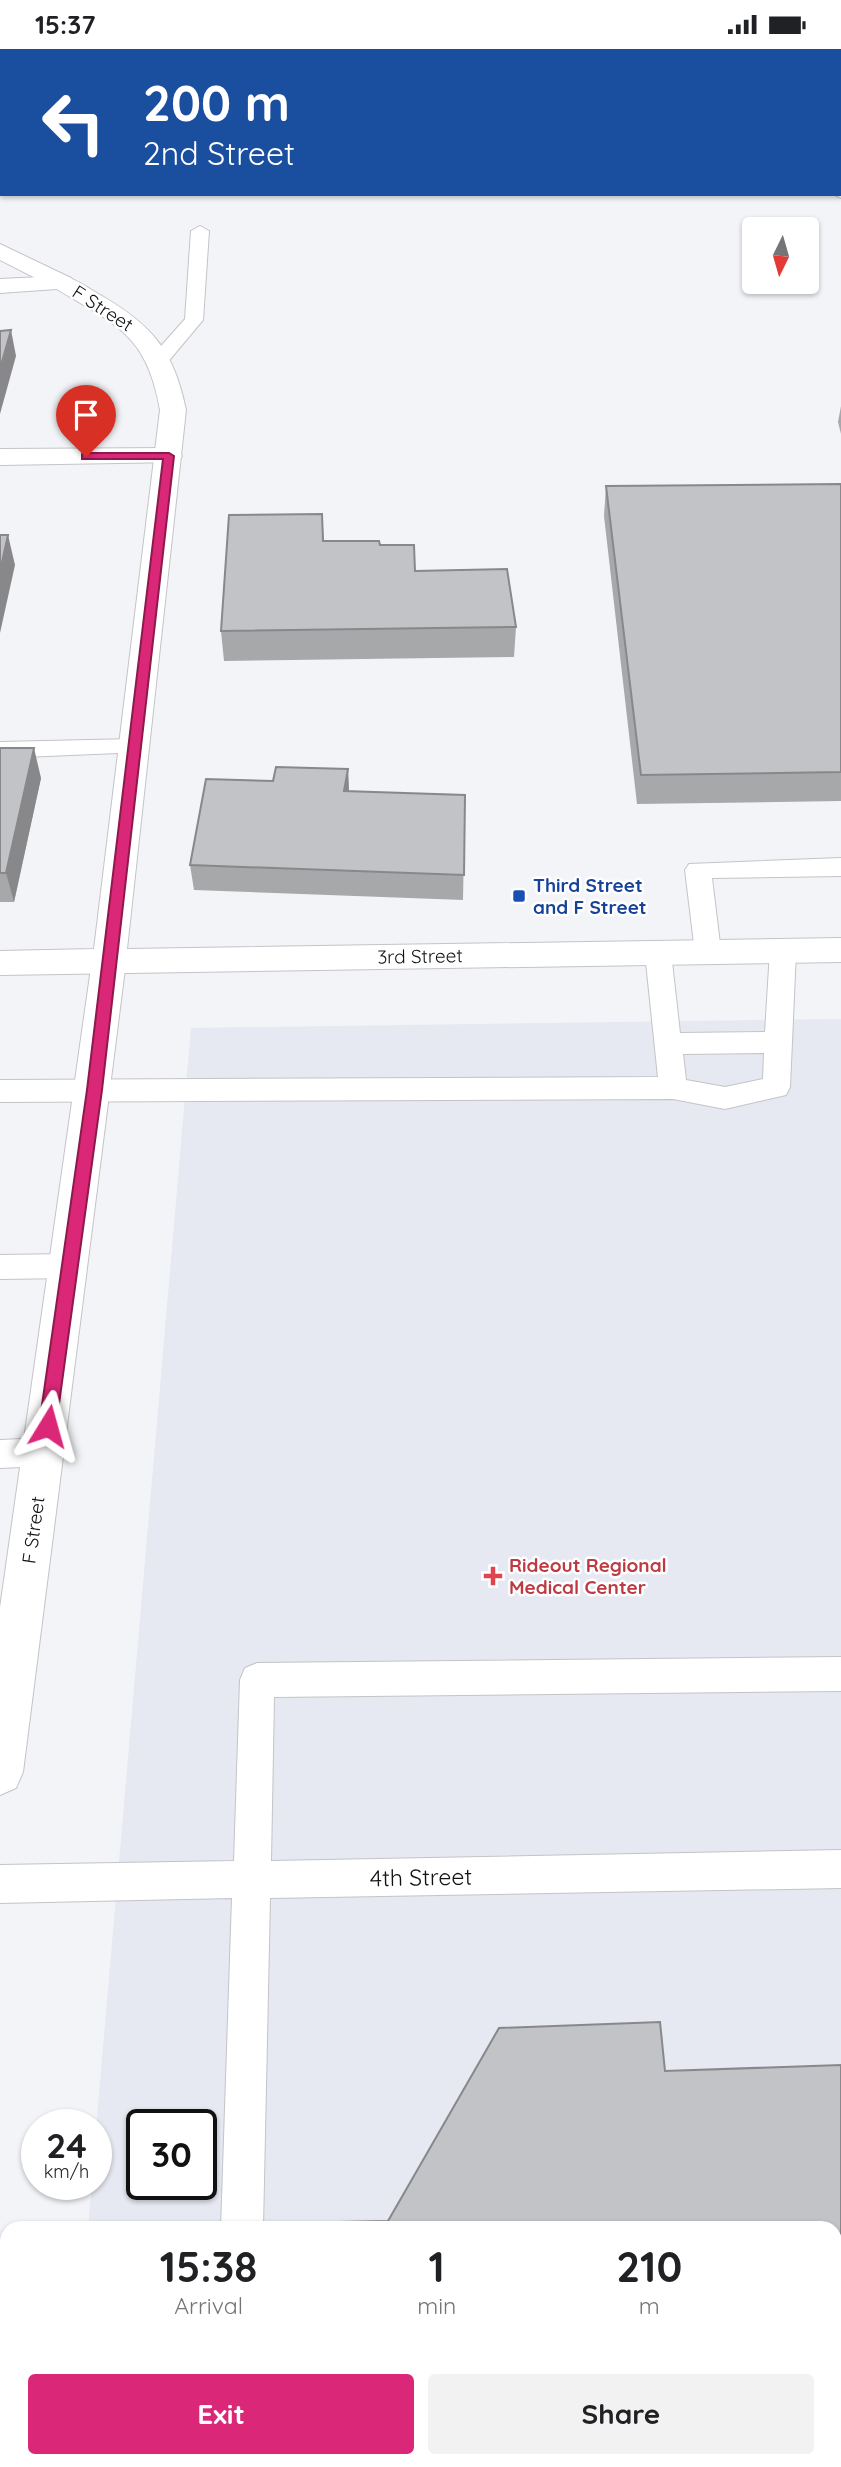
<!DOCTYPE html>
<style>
body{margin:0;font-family:Quicksand,sans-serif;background:#f2f2f2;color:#202124;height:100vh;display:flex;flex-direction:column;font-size:26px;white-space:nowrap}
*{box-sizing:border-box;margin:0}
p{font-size:23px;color:#757577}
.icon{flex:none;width:38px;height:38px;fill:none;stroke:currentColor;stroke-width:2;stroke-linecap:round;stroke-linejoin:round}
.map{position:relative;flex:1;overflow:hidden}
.sheet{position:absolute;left:0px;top:2172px;width:842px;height:247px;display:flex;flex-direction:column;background:#fff;border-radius:21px 21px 0 0;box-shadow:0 2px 5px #0004}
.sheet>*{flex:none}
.guide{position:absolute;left:0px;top:0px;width:842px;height:147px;box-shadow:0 2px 5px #0004;background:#1a4fa0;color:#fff;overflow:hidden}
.needle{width:46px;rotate:185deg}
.controls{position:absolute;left:742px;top:168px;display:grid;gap:14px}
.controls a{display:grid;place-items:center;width:77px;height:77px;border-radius:7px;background:#fff;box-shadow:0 2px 5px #0004;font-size:35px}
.speed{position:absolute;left:21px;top:2060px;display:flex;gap:14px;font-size:35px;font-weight:700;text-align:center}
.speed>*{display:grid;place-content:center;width:91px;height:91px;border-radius:50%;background:#fff;box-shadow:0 2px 5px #0004;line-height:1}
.speed small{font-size:18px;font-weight:400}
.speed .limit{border:4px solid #111;border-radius:10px;background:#fff;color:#111}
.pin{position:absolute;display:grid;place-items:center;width:60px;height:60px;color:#fff;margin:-72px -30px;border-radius:50% 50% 50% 0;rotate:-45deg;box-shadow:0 0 7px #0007}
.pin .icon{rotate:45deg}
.me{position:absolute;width:77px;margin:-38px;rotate:8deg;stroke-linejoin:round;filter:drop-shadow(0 0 5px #0008)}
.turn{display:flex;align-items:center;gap:24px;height:147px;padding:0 28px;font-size:32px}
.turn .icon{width:91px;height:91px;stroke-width:2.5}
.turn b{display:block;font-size:49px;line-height:60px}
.eta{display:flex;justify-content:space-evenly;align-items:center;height:119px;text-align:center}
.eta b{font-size:42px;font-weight:800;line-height:49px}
.button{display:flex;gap:14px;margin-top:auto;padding:14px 28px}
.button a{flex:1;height:80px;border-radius:7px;background:#db2777;color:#fff;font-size:28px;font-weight:800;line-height:80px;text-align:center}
.button a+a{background:#f2f2f2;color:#202124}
.status{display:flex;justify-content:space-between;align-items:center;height:49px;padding:0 35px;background:#fff;direction:ltr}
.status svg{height:19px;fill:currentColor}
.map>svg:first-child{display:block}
</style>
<div class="status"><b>15:37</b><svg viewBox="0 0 49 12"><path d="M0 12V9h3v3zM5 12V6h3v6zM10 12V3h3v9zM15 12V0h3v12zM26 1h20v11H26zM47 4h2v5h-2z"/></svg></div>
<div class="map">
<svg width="841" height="2418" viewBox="0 0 841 2418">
<rect width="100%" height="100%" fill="#f3f4f7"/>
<path fill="#e6e8f2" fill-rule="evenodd" d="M841 970V2418H67L68 2412H835V2179H88L92 2135H96V2080L191 979ZM142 2076H201V2135H142Z"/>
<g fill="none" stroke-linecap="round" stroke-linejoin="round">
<defs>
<g id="service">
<rect x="0" y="18" width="2" height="10"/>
<rect x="840" y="112" width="1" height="10"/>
<polygon points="840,138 841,138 841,149 833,145 840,145"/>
<polygon points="200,177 209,182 203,271 167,314 153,314 151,310 153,306 185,270 191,182"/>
<polygon points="134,690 142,693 146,698 142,703 0,709 0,693"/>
<polygon points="841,809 841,827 712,829 721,903 717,910 708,912 699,910 695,903 685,821 689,815"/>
<path d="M783 893 792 895 796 902 790 1038 786 1046 725 1060 673 1050 0 1053V1031L658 1028 645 904 649 897 658 895 667 897 671 904 680 984 765 983 770 902 774 895ZM764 1004 763 1030 725 1038 686 1031 683 1005Z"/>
<polygon points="69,1205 80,1208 84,1217 80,1226 69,1229 0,1230 0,1206"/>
<polygon points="44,1389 55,1393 60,1403 55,1413 44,1417 0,1419 0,1391"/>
<polygon points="841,1608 841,1642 274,1648 271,1812 841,1801 841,1839 270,1849 263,2179 221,2179 232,1849 0,1854 0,1816 234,1812 240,1631 245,1619 257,1614"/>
<rect x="212" y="2412" width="44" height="6"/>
</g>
<g id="minor">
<polygon points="449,0 481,0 447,2"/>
<rect x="0" y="81" width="2" height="12"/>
<polygon points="0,195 71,229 75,234 71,239 55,239 0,211"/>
<polygon points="169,399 178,401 182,407 178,413 0,416 0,400"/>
<polygon points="109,900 121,903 126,912 23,1723 16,1739 0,1746 0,1559 92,912 97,903"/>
</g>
<path id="secondary" d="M63 227C77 230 89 240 102 247 153 277 174 302 186 361L127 900 841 889V913L0 926V902L94 900 160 361C147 285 116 276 55 239L51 234 55 229Z"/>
<polygon id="motorway" points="63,227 71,229 75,234 71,239 0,244 0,230"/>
</defs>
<use href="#service" stroke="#c4c4c8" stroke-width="2"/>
<use href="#minor" stroke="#c4c4c8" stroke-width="2"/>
<use href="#secondary" stroke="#c4c4c8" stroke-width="2"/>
<use href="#motorway" stroke="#c4c4c8" stroke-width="2"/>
<use href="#service" fill="#fff" fill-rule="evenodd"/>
<use href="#minor" fill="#fff" fill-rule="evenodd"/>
<use href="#secondary" fill="#fff" fill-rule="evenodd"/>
<use href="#motorway" fill="#fff" fill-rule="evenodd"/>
</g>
<g fill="#a7a8aa">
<polygon points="841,357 841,385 838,373"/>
<polygon points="841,435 841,752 637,755 604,467 606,437"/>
<polygon points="322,465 324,492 380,496 415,522 516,578 514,608 224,612 221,582"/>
<polygon points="0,699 41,729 14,853 0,853"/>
<polygon points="348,720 349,743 465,746 463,851 194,841 190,816 273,732"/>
</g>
<g fill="#88888b">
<polygon points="11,281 16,307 0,365 0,320"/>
<polygon points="8,486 15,516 0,584 0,522"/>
<polygon points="34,699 41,729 14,853 6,824"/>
<polygon points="348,720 349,745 344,742"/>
</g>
<g fill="#c2c3c6" stroke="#88888b" stroke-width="2">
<polygon points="11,281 0,320 0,282"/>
<polygon points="841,435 841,723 641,726 606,437"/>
<polygon points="322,465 323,492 379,492 380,496 414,496 415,522 507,520 516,578 221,582 229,466"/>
<polygon points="0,486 8,486 0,522"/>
<polygon points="0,699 34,699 6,824 0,824"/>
<polygon points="276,718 348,720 344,742 465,746 464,826 190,816 206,730 273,732"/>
<polygon points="660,1973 665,2022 841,2016 841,2418 384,2418 384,2412 835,2412 835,2179 289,2179 290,2174 388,2172 499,1979"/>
</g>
<polygon fill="#db2777" stroke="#8e194d" stroke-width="2" points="86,404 169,404 174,407 102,1041 56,1377 48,1384 39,1377 87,1041 163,410 82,410 82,405"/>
<rect fill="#1a4fb4" stroke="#fff" stroke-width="2.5" x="512" y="840" width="14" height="14" rx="3.5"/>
<path fill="#e0444e" stroke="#fff" stroke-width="2.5" d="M489.5 1516.5h7v7h7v7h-7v7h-7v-7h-7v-7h7z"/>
<g text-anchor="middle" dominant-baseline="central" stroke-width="5" stroke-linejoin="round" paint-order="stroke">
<g font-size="19" fill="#121314" stroke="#fff">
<text transform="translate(103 259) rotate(33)">F Street</text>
<text transform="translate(420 907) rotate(-1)">3rd Street</text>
<text transform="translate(33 1481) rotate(-82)">F Street</text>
</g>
<g font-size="19" font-weight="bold" fill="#164399" stroke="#fff" text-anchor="start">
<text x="533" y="836">Third Street<tspan x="533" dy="22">and F Street</tspan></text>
</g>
<g font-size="19" font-weight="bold" fill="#be3a42" stroke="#fff" text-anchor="start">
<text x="509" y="1516">Rideout Regional<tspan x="509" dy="22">Medical Center</tspan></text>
</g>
<g font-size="23" fill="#121314" stroke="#fff">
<text transform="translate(421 1828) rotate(-1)">4th Street</text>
</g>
</g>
</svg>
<div class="controls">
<a><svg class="needle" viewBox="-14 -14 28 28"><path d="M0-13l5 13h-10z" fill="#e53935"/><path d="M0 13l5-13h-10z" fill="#757577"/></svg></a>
</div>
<div class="speed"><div>24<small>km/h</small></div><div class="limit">30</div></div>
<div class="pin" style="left:86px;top:408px;background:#d93025"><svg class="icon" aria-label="arrive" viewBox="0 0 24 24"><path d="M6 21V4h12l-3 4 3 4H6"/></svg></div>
<svg class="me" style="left:48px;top:1377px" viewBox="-20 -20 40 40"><path d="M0-17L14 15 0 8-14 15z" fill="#db2777" stroke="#fff" stroke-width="4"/></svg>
<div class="guide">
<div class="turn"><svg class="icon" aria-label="left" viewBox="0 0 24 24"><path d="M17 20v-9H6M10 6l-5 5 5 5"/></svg><div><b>200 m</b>2nd Street</div></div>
</div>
<section class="sheet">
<div class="eta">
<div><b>15:38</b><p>Arrival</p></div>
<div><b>1</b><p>min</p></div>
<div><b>210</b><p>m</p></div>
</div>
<div class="button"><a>Exit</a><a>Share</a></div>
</section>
</div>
